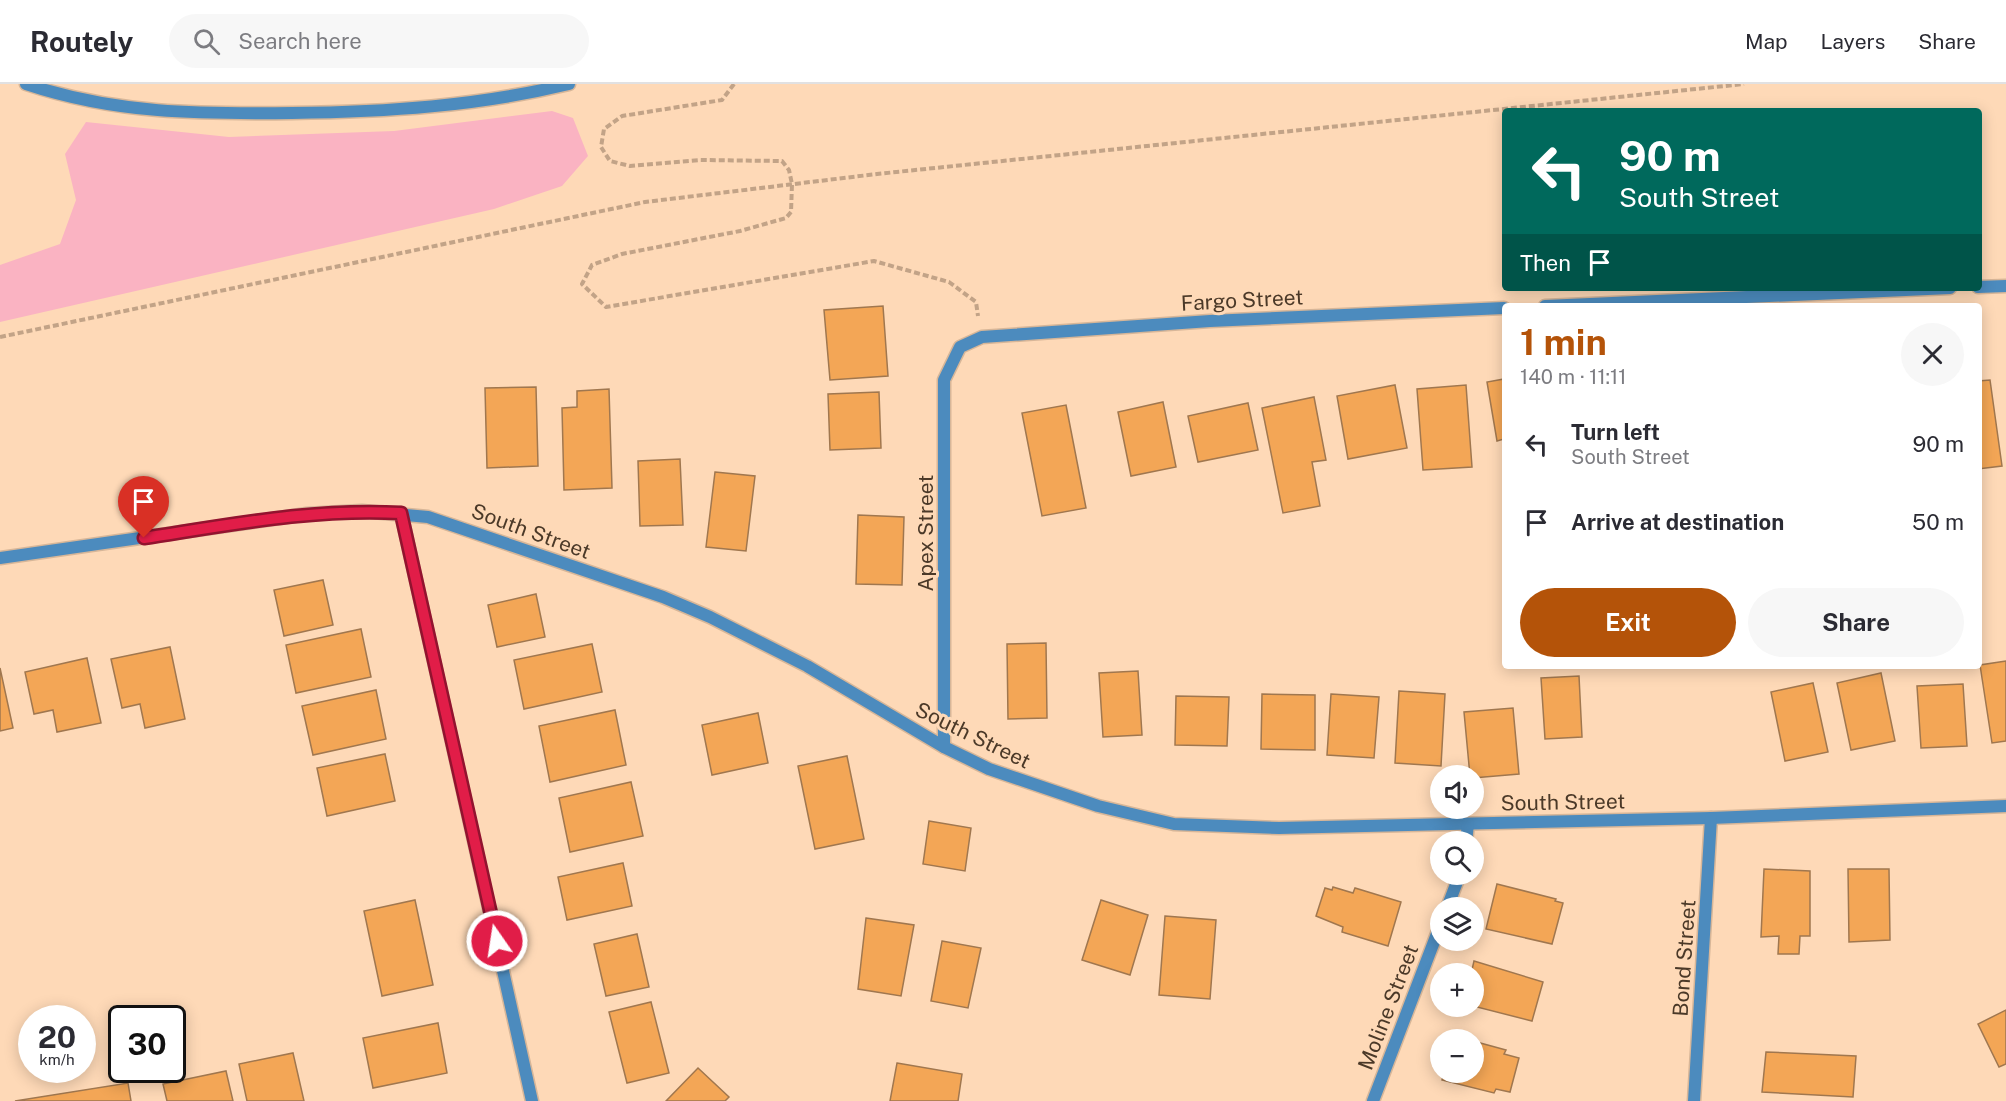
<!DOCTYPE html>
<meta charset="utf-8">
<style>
body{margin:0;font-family:"Public Sans",sans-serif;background:#f7f7f7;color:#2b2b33;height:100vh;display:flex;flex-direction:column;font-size:22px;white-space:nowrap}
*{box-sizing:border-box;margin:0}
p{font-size:20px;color:#7c7c81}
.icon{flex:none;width:33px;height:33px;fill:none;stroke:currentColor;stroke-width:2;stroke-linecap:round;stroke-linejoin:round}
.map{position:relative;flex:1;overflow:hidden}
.details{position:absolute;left:1502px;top:219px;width:480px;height:366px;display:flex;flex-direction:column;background:#fff;border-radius:6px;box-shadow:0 3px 15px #0003}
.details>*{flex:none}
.hud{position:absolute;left:1502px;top:24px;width:480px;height:183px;border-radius:6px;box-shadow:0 3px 15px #0003;background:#00695c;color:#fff;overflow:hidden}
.buttons{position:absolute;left:1430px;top:681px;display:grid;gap:12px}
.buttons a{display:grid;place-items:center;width:54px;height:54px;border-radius:50%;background:#fff;box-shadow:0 3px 15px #0003;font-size:30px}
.speed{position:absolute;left:18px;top:921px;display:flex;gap:12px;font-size:30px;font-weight:700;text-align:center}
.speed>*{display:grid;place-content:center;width:78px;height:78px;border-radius:50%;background:#fff;box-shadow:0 3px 15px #0003;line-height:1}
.speed small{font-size:15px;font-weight:400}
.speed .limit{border:3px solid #111;border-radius:9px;background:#fff;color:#111}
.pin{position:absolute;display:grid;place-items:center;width:51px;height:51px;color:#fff;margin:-62px -26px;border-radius:50% 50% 50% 0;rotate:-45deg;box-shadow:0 0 6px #0007}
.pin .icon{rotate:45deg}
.me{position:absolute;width:66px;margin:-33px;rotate:347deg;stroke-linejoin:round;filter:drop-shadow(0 0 4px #0008)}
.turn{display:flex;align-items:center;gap:21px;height:126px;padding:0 18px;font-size:27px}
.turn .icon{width:78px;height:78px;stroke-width:2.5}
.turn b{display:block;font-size:42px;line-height:51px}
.then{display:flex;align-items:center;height:57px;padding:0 18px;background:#0003;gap:12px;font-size:22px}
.round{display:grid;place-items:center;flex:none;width:63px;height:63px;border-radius:32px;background:#f7f7f7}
.overview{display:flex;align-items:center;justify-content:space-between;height:102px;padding:0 18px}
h1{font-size:36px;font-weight:700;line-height:45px;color:#b45309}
.button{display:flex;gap:12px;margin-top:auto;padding:12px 18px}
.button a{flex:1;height:69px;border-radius:36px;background:#b45309;color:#fff;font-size:24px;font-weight:700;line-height:69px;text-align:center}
.button a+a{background:#f7f7f7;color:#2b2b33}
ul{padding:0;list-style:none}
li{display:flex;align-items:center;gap:18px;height:78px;padding:0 18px}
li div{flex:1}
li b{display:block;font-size:22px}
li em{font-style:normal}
header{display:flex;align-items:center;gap:36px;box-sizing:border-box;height:84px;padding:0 30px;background:#fff;border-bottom:2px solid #e1e1e2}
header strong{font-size:28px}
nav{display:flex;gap:33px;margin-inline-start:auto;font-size:21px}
.search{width:420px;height:54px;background:#f7f7f7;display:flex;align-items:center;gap:15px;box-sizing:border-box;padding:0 21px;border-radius:33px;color:#7c7c81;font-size:22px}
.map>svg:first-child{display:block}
</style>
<header>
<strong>Routely</strong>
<div class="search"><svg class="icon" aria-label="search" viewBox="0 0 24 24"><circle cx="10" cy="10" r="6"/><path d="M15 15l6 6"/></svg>Search here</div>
<nav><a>Map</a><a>Layers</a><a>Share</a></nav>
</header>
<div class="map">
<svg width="2006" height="1017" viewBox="0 0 2006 1017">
<rect width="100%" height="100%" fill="#fed9b7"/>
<polygon fill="#fab3c2" points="552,27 573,34 588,72 562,102 494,125 0,238 0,181 60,160 76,116 65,70 86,38 229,53 394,47"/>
<g fill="#f3a656" stroke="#a0774f" stroke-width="1.5">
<polygon points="883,222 888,292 830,296 824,226"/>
<polygon points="1504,295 1504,355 1497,357 1487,298"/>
<polygon points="1990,296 2002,382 1978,385 1978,297"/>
<polygon points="1395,301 1407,364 1348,375 1337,312"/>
<polygon points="1466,301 1472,383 1423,386 1417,305"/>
<polygon points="536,303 538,382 487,384 485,304"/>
<polygon points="609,305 612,404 564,406 562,324 577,323 577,307"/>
<polygon points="879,308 881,364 830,366 828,310"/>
<polygon points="1314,313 1326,376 1312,378 1320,422 1283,429 1262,324"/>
<polygon points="1163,318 1176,383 1131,392 1118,328"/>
<polygon points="1248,319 1258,366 1198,378 1188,332"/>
<polygon points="1066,321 1086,424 1042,432 1022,329"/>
<polygon points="680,375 683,441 640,442 638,377"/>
<polygon points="715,388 755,392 746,467 706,463"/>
<polygon points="858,431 904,433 902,501 856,500"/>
<polygon points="323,496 333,541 284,552 274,506"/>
<polygon points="536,510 545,553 497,563 488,521"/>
<polygon points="361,545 371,593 296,609 286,561"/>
<polygon points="1046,559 1047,634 1008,635 1007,560"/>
<polygon points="592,560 602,608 524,625 514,576"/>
<polygon points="170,563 185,635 145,644 140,620 122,624 111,575"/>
<polygon points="87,574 101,639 57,648 53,626 34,630 25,588"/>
<polygon points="2006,577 2006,657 1992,659 1980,581"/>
<polygon points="0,584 13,644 0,647"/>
<polygon points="1138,587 1142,651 1103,653 1099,589"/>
<polygon points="1881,589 1895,657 1851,666 1837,599"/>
<polygon points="1579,592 1582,653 1545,655 1541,594"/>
<polygon points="1813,599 1828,668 1785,677 1771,608"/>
<polygon points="1963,600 1967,662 1921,664 1917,602"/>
<polygon points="376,606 386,655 313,671 302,622"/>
<polygon points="1399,607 1445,610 1441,682 1395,679"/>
<polygon points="1262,610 1315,611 1315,666 1261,665"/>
<polygon points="1331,610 1379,613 1374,674 1327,671"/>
<polygon points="1176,612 1229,613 1227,662 1175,661"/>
<polygon points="1513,624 1519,690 1473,694 1473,692 1470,692 1464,628"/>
<polygon points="615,626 626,681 550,698 539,642"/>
<polygon points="758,629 768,679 712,691 702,641"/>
<polygon points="385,670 395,717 327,732 317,684"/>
<polygon points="847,672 864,755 815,765 798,682"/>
<polygon points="631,698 643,752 570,768 559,714"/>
<polygon points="929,737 971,744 965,787 923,780"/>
<polygon points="623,779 632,822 567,836 558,793"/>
<polygon points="1764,785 1810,787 1810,852 1800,852 1799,870 1778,870 1779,852 1761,853"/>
<polygon points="1848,785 1889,785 1890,856 1849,858"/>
<polygon points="1497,800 1556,815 1555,817 1563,819 1552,860 1486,845"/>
<polygon points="1333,803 1353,809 1355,804 1401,818 1388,862 1342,848 1343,843 1316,832 1325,804 1332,806"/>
<polygon points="415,816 433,901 382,912 364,827"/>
<polygon points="1101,816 1148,831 1130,891 1082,876"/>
<polygon points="1165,832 1216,836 1210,915 1159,911"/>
<polygon points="866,834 914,841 901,912 858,905"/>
<polygon points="637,850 649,903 606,912 594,860"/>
<polygon points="942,857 981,864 968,924 931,917"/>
<polygon points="1474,877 1543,898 1532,937 1473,922 1473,890 1471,890"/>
<polygon points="651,918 669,989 627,999 609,928"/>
<polygon points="2006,926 2006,980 1999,983 1978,940"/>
<polygon points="438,939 447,989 373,1004 363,954"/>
<polygon points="1473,957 1506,966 1504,970 1519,974 1510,1008 1496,1005 1494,1009 1442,996 1444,988 1473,988"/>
<polygon points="1766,968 1856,972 1853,1013 1762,1008"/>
<polygon points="293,969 304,1017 247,1017 239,980"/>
<polygon points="897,979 962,990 958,1017 890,1017"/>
<polygon points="698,984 729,1013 725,1017 666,1017"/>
<polygon points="226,987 233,1017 167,1017 163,1000"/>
<polygon points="128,999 131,1017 15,1017"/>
</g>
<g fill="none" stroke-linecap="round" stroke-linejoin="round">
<defs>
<g id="street">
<path d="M26 0C116 30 199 30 292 29 386 28 478 22 569 0"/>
<polyline points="1978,203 2006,202"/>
<polyline points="1545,222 1950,204"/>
<polyline points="401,429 532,1017"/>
<polyline points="0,474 307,430 362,427 428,433 663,513 710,533 807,582 944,663 989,685 1098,722 1174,740 1279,744 1711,734 2006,722"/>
<polyline points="944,663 944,296 960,263 982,253 1210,237 1504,224"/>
<polyline points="1466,758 1468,740"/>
<polyline points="1447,824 1460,790"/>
<polyline points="1373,1017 1440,842"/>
<polyline points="1694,1017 1711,734"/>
</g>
</defs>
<use href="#street" stroke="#d7b698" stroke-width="15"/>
<g stroke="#c2a387" stroke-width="4" stroke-dasharray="6 3" stroke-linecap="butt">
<polyline points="734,0 722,16 622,32 604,45 601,63 610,77 630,82 700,76 782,77 789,86 792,100 791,128 786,134 740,147 622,170 592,181 582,200 606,223 874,177 949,198 976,218 978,232"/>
<polyline points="0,253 645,118 877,90 1744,0"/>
</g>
<use href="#street" stroke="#4c8bbe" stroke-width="12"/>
</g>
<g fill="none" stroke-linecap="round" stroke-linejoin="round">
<defs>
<path id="route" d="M144 454C229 441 315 424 401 429L497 857"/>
</defs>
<use href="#route" stroke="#92132f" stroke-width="15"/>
<use href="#route" stroke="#e11d48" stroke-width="10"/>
</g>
<g text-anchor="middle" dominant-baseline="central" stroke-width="6" stroke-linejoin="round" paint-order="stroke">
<g font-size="21" fill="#4b3928" stroke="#fed9b7">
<text transform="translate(1242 216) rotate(-3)">Fargo Street</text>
<text transform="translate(531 447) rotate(20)">South Street</text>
<text transform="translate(925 449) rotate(-90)">Apex Street</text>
<text transform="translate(973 651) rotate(26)">South Street</text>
<text transform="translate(1563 718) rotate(-1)">South Street</text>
<text transform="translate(1684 874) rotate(-86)">Bond Street</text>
<text transform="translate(1388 923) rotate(-69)">Moline Street</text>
</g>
</g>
</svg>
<div class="buttons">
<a><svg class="icon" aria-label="sound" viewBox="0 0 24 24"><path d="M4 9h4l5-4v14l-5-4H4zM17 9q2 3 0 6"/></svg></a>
<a><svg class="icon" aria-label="search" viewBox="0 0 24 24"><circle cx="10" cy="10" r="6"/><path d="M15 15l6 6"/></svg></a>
<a><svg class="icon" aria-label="layers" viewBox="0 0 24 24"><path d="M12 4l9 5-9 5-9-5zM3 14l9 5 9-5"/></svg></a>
<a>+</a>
<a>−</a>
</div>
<div class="speed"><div>20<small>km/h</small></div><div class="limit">30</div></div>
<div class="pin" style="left:144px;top:454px;background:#d93025"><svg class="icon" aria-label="arrive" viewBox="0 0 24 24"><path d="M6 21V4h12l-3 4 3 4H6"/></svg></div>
<svg class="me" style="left:497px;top:857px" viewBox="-20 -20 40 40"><circle r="17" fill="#e11d48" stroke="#fff" stroke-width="3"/><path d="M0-11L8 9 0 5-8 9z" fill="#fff"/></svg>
<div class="hud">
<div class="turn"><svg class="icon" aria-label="left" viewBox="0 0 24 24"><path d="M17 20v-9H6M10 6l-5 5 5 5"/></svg><div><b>90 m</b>South Street</div></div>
<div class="then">Then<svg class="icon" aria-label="arrive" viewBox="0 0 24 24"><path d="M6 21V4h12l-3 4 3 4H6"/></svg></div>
</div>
<section class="details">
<div class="overview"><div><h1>1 min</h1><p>140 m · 11:11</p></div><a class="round"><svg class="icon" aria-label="close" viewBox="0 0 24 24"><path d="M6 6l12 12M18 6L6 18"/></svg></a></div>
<ul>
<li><svg class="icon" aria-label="left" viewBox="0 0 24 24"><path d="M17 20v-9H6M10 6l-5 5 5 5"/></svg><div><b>Turn left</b><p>South Street</p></div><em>90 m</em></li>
<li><svg class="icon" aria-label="arrive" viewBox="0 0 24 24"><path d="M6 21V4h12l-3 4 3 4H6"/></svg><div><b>Arrive at destination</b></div><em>50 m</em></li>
</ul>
<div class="button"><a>Exit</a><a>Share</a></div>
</section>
</div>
